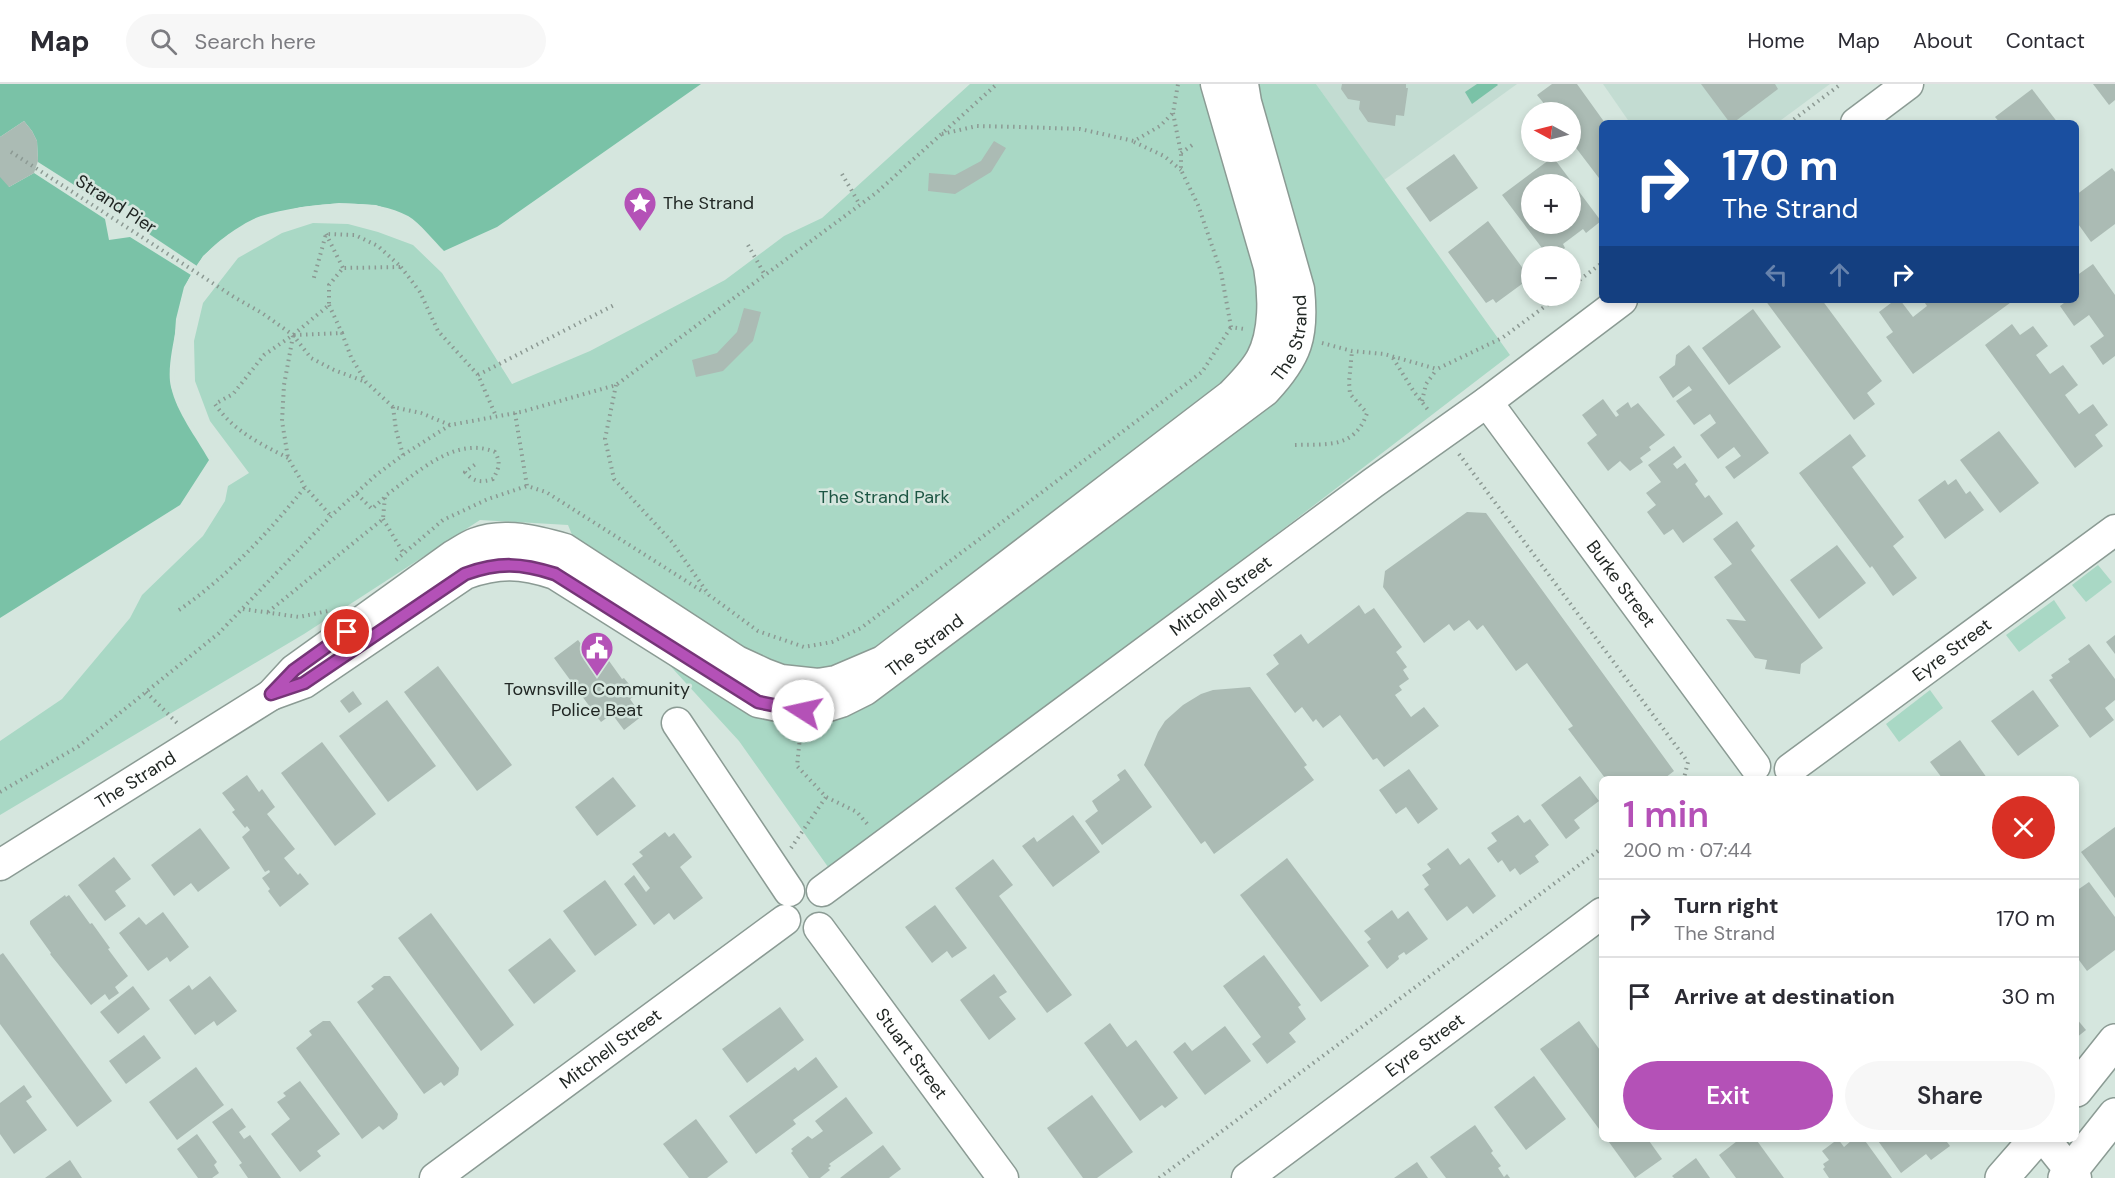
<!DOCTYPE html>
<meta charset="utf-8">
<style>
body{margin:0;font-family:"DM Sans",sans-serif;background:#f7f7f7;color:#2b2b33;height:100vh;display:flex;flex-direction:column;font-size:22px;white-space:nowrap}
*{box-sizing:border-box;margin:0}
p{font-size:20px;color:#7c7c81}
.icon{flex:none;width:33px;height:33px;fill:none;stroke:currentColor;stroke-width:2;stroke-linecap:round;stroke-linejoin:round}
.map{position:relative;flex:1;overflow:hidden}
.panel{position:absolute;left:1599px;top:692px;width:480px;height:366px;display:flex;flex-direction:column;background:#fff;border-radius:9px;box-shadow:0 3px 9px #0003}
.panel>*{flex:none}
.top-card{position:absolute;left:1599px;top:36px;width:480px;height:183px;border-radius:9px;box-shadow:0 3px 9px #0003;background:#1a4fa0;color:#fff;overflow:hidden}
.needle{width:39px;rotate:277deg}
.controls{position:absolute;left:1521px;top:18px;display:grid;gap:12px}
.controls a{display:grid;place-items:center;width:60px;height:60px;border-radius:50%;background:#fff;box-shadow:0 3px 9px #0003;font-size:30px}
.pin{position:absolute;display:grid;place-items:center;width:51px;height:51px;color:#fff;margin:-26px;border:3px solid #fff;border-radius:50%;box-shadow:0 2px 6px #0007}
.me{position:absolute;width:66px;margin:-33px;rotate:280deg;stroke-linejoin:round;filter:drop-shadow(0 0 4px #0008)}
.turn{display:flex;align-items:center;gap:21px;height:126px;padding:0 24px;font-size:27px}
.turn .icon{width:78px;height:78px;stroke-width:2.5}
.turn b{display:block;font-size:42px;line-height:51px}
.lanes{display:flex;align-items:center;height:57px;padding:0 24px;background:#0003;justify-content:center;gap:30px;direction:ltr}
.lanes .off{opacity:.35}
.round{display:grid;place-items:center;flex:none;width:63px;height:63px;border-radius:32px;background:#f7f7f7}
.overview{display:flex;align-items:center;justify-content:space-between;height:102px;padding:0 24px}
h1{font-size:36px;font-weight:600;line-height:45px;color:#b451b7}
.primary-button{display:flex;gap:12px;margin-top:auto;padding:12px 24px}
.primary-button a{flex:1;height:69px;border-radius:36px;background:#b451b7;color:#fff;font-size:24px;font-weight:600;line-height:69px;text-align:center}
.primary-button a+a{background:#f7f7f7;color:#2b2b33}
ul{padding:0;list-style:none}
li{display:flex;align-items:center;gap:18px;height:78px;padding:0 24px;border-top:2px solid #e1e1e2}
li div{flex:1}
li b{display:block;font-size:22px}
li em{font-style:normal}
header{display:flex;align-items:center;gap:36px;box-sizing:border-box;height:84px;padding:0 30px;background:#fff;border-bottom:2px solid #e1e1e2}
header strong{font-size:28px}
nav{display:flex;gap:33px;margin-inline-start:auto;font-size:21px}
.search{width:420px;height:54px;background:#f7f7f7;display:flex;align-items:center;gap:15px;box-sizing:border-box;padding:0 21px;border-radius:33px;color:#7c7c81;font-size:22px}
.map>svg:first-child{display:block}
</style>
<header>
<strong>Map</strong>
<div class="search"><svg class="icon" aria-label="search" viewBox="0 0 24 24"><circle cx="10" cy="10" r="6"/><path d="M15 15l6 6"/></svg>Search here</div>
<nav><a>Home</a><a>Map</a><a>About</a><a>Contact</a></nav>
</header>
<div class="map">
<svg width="2115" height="1094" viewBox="0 0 2115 1094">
<rect width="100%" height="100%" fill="#d5e6de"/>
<g fill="#c3dcd2">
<polygon points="1316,0 1517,0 1384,96"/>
<polygon points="1603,0 1830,0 1777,39 1630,39"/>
</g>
<g fill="#a9d8c5">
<polygon points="970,0 1316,0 1510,271 833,790 739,657 609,515 586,485 568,441 480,436 304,550 0,731 0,657 62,615 130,534 142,511 203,452 225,417 228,402 249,389 210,337 195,297 194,257 203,219 238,174 282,149 313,139 348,140 378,148 413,161 442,189 512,300 590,267 725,196 784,152 822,134"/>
<polygon points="2098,481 2112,498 2086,518 2072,501"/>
<polygon points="2054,516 2066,534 2019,568 2006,551"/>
<polygon points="1930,606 1943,624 1899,658 1886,640"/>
</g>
<g fill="#7ac2a7">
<path d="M0 0H701L497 143 444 167C434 157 420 139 408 132 371 111 300 120 261 132 243 138 214 159 202 174 183 199 181 215 176 245 173 261 167 287 171 303 177 329 196 353 209 376L180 421 0 534Z"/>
<polygon points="1477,0 1497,0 1498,1 1472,20 1465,8"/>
</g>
<polygon fill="#d5e6de" points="24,37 32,47 37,57 38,78 112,125 132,121 137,142 197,182 203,172 228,151 260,133 302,123 339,119 376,121 409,133 446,170 442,169 407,135 376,124 339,122 302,126 261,135 230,153 206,174 186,204 179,236 174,301 181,321 212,374 211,378 178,322 171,302 176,235 184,203 191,191 130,153 109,156 105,135 34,89 9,103 0,53"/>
<g fill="#abbbb4" fill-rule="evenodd">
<polygon points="1342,0 1406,0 1406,4 1408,4 1404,32 1396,31 1395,42 1368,38 1359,25 1360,17 1348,15 1341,5"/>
<polygon points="1552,0 1577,0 1605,39 1602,39 1602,98 1570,56 1570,28 1551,28 1537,11"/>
<polygon points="1701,0 1775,0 1778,5 1733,39 1730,39"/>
<polygon points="2093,0 2115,0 2115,16 2109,21"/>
<polygon points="2032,5 2058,39 2000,39 1995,33"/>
<polygon points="24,37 32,47 37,57 38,77 34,89 9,103 0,93 0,53"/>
<polygon points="994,57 1006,64 991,88 955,110 928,107 929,89 955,91 981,77"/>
<polygon points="1454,70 1478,104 1430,138 1406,104"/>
<path d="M1553 73 1601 137 1586 149 1583 145 1563 160 1565 164 1554 172H1548L1502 111ZM1532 100H1570V140H1532Z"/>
<polygon points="2112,84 2115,88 2115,140 2091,158 2076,137 2076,111"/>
<polygon points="1488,137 1530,194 1496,219 1493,215 1486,219 1448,168"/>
<polygon points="2093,180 2115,211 2115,272 2103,281 2090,262 2104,252 2089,231 2074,242 2060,222 2068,216 2076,216 2076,192"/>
<polygon points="1765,216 1822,216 1882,297 1867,309 1875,320 1854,336"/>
<polygon points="1895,216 1900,216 1913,233 1927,222 1923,216 2014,216 1913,290 1886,253 1893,248 1879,228"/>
<polygon points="744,224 761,228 753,257 723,287 696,293 692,276 717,269 737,248"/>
<polygon points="1753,225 1781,263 1729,301 1702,264"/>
<polygon points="2012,240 2020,251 2033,242 2048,262 2036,271 2050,290 2063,281 2078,301 2065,311 2079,330 2093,320 2108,341 2095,351 2103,362 2075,384 1985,261"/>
<polygon points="1689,261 1769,369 1734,395 1725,383 1741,372 1734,363 1718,375 1700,351 1716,339 1710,330 1694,341 1676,317 1692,306 1689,302 1673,314 1659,293 1675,281 1676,271"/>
<polygon points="1603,315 1616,333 1619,331 1616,327 1628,318 1631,324 1638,319 1665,351 1649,363 1651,366 1640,374 1643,378 1630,387 1620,377 1608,387 1587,359 1597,351 1582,331"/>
<polygon points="1999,347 2039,399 2000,429 1960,376"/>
<polygon points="1850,350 1866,372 1852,383 1904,453 1893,462 1917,494 1893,512 1872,482 1870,484 1799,389"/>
<polygon points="1674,362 1682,373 1673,380 1677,385 1685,379 1698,397 1695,400 1705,414 1709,411 1723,430 1683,459 1673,445 1664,451 1647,428 1656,421 1646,409 1661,398 1648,381"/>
<polygon points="1956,395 1966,410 1970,407 1984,426 1945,455 1918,416 1945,396 1948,401"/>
<polygon points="1467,428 1486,429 1674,687 1665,694 1605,694 1568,645 1573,642 1527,579 1516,587 1483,541 1477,546 1469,536 1454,547 1449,540 1424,559 1383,503 1385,487"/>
<polygon points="1737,437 1755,462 1751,466 1823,564 1801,580 1800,590 1765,585 1767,576 1755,574 1726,535 1746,537 1714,493 1732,480 1713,455"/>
<polygon points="1837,461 1866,499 1819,535 1790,496"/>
<polygon points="1359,521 1365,530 1374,524 1402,563 1396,568 1407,583 1403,586 1409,595 1399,602 1402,606 1395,611 1411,633 1424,623 1439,642 1384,683 1377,674 1373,676 1340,631 1323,644 1316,635 1313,638 1302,623 1295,629 1266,590 1279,580 1273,571 1301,550 1308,560"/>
<polygon points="2115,551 2115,570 2106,558"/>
<polygon points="578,556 584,564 594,556 622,595 624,594 637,610 630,615 642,632 624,646 612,630 601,638 554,574"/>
<polygon points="2089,560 2115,595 2115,616 2105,624 2114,636 2090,654 2049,596 2053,594 2051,591 2070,578 2068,575"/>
<polygon points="438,582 512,681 477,707 404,608"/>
<polygon points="1250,603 1307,681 1304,683 1314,696 1214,770 1205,757 1201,760 1144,681 1158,648 1165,637 1183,621 1201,610 1213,606"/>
<polygon points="2033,606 2059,642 2018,672 1991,637"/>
<polygon points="353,607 362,620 349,629 340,617"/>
<polygon points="387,616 436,682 388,718 339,652"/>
<polygon points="1960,656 1987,694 1942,694 1930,678"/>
<polygon points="322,658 376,730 335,762 281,689"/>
<polygon points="1125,685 1152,723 1102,761 1085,737 1098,727 1092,717 1120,696 1117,691"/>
<polygon points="1409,685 1438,725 1418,740 1406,723 1396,730 1379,706"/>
<polygon points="247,691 259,708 262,705 275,723 267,730 295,765 284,774 298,791 300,789 309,800 280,823 268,807 270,805 262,794 270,788 269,786 265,788 242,753 250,746 247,742 245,744 232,728 235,726 222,709"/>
<polygon points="1580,692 1599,717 1574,736 1580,744 1566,755 1541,721"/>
<polygon points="613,693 636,722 597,752 575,723"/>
<polygon points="1073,731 1100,768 1053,803 1022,762 1034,753 1037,758"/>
<polygon points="1518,731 1524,739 1530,735 1549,761 1535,772 1539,778 1520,791 1515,784 1510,788 1502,776 1498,779 1487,764 1497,757 1491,749"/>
<polygon points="2115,743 2115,814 2081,768"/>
<polygon points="200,744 230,784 198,808 191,799 174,812 151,781"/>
<polygon points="665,748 669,753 674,749 692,773 680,783 703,814 674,836 669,829 654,841 624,800 634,791 646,808 650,804 632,780 643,772 639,768"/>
<polygon points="1448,764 1460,781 1469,774 1496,812 1473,830 1467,822 1447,837 1424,805 1429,801 1422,791 1431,785 1427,780"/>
<polygon points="114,773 131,795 115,807 126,822 105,837 78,801"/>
<polygon points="1287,774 1369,882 1321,918 1240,811"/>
<polygon points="993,775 1013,801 999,812 1072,911 1047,929 955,804"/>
<polygon points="605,796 637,841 595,872 563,827"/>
<polygon points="2089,798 2115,833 2115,866 2087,887 2076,872 2076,807"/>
<polygon points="65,811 66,813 69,811 90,840 92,839 110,864 108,865 128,892 115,903 119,909 109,916 105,910 91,921 50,870 51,869 30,840 30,837"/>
<polygon points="935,821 967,864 952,874 947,867 932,879 905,843"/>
<polygon points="1392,826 1398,835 1408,827 1428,855 1406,871 1404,868 1398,872 1399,875 1387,885 1367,858 1371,855 1364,847"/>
<polygon points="163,828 189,863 170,878 167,873 148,887 119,849 139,833 146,841"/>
<polygon points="431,829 514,941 481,967 398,854"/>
<polygon points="550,854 576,887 534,920 508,886"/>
<polygon points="3,869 112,1017 77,1043 0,940 0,871"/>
<polygon points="1264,871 1301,921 1298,923 1306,935 1289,949 1296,958 1267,980 1252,960 1261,953 1223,902"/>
<polygon points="994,890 1007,908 999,913 1016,935 989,956 960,916"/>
<polygon points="210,892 237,927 217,942 214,937 195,951 169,916 189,901 192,906"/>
<polygon points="384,892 390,892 459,984 458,991 444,1002 441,998 424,1010 357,918 374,905 371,902"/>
<polygon points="133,902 150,925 118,950 100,928"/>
<polygon points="780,923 804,956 747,999 722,965"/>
<polygon points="2076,934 2086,946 2076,954"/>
<polygon points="323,937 330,937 398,1030 397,1035 383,1046 379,1042 362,1055 296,964 312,951 309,947"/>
<polygon points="1579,937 1602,969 1602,1049 1540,965"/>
<polygon points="1110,939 1127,963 1136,956 1178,1014 1165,1024 1162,1021 1140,1037 1084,959"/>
<polygon points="1225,942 1251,977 1205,1011 1173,968 1185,958 1192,967"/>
<polygon points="144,951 161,974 126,1000 109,977"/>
<polygon points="816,973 838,1003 793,1036 796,1040 756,1070 729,1032 795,983 798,987"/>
<polygon points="196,983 224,1021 177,1056 149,1018"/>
<polygon points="1534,992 1566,1035 1526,1066 1494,1023"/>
<polygon points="300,997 340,1050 317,1067 321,1072 300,1088 271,1050 290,1035 277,1018 286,1012 283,1009"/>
<polygon points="24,1001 32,1013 26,1017 47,1046 14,1070 0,1050 0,1019"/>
<polygon points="1092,1011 1133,1068 1097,1094 1083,1094 1047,1044"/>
<polygon points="846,1013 873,1049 829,1080 831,1082 828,1084 830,1086 820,1094 809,1094 791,1069 793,1067 791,1065 808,1052 812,1055 823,1047 815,1037"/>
<polygon points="232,1024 246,1043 239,1048 244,1055 250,1051 281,1094 248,1094 239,1081 242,1079 212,1038"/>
<polygon points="696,1035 728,1078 707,1094 689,1094 663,1060"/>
<polygon points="1475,1041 1493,1067 1491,1069 1501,1082 1498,1084 1504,1093 1507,1090 1510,1094 1446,1094 1430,1073"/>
<polygon points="197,1050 217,1078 214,1081 219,1089 212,1094 198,1094 177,1065"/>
<polygon points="1606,1054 1647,1054 1662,1075 1635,1094"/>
<polygon points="1741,1054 1755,1054 1784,1094 1736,1094 1719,1071"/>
<polygon points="1849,1054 1863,1054 1892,1094 1829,1094 1823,1085 1825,1083 1823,1080 1829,1076 1822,1067 1838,1055 1844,1063 1851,1057"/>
<polygon points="1876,1054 1944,1054 1950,1062 1931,1076 1926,1070 1901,1089"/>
<polygon points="883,1061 901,1085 889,1094 840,1094"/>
<polygon points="1696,1074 1710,1094 1674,1094 1672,1092"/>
<polygon points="70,1076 82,1094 45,1094"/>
<polygon points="1417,1078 1428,1094 1394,1094"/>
</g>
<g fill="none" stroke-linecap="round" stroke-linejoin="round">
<defs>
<g id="minor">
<path id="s1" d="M1216 0 1269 183C1274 211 1275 249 1261 275 1253 289 1242 300 1231 311L883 577 836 597 818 600 781 596 765 590 737 577 565 465C537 457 504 448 476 459 468 462 461 467 454 471L294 586 271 611 304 599 465 490C499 478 521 479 555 490L758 618 803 627 819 625 841 618 865 606 1265 307C1297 273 1304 252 1299 205L1246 18 1243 0"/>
<polyline points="1856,39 1908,0"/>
<path id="s2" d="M1487 318 1755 682"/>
<polyline points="677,639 789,807"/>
<path id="s3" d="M1790 685 2115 446"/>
<path id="s4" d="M0 781 271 611"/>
<path id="s5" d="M822 807 1373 399 1487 318 1622 216"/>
<path id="s6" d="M819 844 1003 1094"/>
<polyline points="2044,1054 2076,1094"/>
<path id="s7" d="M435 1094 785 836"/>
<path id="s8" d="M1247 1094 1602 829"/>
</g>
<g id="major">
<polyline points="2076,1006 2115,957"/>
<polyline points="2002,1094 2037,1054"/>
<polyline points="2065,1094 2115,1031"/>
</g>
</defs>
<use href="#minor" stroke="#8b9b94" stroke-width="33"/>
<use href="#major" stroke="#8b9b94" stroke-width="36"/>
<g stroke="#8c9993" stroke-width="4" stroke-dasharray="1.5 4.5" stroke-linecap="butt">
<polyline points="1173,29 1181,69 1181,86 1198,121 1221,188 1231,243 1244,245"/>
<polyline points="1789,39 1841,0"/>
<polyline points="942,50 977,42 1020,43 1080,45 1134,57 1160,42 1173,29 1178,0"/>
<polyline points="1134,58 1164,72 1181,86"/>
<polyline points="11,68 234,213 262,229 293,251 311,274 334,286 366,298"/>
<polyline points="1181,69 1195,59"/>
<polyline points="842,90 860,121"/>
<polyline points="326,150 343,184"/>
<polyline points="748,161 765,191"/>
<polyline points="401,183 420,208 438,247 478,291 496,332"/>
<polyline points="1570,203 1602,179"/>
<polyline points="329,221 342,249"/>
<polyline points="294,251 342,249 351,273 366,298 393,323 421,329 450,341"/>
<polyline points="293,252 284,301 282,337 288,374 305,403 331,432"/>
<polyline points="1322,259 1352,267 1384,270 1437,285 1502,254 1559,212"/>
<polyline points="1393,274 1414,308 1429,327"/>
<polyline points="478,291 616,220"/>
<polyline points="616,301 605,355 614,395 672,458 709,511 758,547 804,563 832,558 861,544 1202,288 1231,243"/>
<polyline points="1422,317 1426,300 1437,285"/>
<polyline points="393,323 396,346 403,371"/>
<polyline points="515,329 527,402 546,408 705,509"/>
<path d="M1295 361C1326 360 1355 365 1367 329L1350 310 1349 298 1352 267"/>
<polyline points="1459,370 1688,678 1684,694"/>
<path d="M288 374C261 360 233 347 215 320L233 310 264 271 293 251 329 221V201L343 184 401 183 378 162 355 151 326 150 313 197"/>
<polyline points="357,410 372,425 385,413"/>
<polyline points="383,435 404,470"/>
<polyline points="396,476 443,436 488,415 527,402"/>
<polyline points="243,525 299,533 328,527"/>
<path d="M179 526C227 493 269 448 305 403"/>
<path d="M268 528 383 435 385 412C416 390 455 351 495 368 501 379 499 384 493 395 481 399 473 398 465 388L477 379"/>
<polyline points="146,608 178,640"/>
<polyline points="800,653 797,682 826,713 857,728 869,742"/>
<polyline points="0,708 79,662 219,549 331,432 376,391 403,371 450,341 521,328 616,301 876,109 997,0"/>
<polyline points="791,764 826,713"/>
<polyline points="1159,1094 1602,764"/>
</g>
<use href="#minor" stroke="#fff" stroke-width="30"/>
<use href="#major" stroke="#fff" stroke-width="33"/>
</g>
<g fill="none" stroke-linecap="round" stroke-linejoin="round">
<defs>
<path id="route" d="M347 548 294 586 271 610 304 599 465 490C499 478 521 479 555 490L758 618 803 627"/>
</defs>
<use href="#route" stroke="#753577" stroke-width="15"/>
<use href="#route" stroke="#b451b7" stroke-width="10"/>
</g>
<defs>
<symbol id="sight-pin" viewBox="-11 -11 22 30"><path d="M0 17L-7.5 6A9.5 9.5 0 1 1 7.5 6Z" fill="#b451b7" stroke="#d5e6de"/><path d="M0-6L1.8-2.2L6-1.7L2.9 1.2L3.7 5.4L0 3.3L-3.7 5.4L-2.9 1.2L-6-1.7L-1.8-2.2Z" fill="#fff"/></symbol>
<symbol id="civic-pin" viewBox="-11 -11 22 30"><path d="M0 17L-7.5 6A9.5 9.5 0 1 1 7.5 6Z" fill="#b451b7" stroke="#d5e6de"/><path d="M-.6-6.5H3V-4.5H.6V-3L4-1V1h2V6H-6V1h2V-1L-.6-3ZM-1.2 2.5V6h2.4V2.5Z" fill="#fff"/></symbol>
</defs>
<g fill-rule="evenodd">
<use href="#sight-pin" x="621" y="100" width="38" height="52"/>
<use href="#civic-pin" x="578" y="545" width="38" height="52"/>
</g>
<g text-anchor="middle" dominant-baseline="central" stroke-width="5" stroke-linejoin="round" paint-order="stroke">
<g font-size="18" fill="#212724" stroke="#d5e6de" text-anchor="start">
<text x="663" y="119">The Strand</text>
<text x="597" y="605" text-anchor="middle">Townsville Community<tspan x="597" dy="21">Police Beat</tspan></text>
</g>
<g font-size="18" fill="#212724" stroke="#d5e6de">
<text transform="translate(116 120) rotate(33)">Strand Pier</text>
<text stroke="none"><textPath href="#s1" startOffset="2710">The Strand</textPath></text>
<text stroke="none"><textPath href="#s2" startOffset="226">Burke Street</textPath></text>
<text stroke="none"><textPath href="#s5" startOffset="496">Mitchell Street</textPath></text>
<text stroke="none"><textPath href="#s1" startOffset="2224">The Strand</textPath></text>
<text stroke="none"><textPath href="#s3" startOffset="201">Eyre Street</textPath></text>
<text stroke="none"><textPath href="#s4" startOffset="160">The Strand</textPath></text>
<text stroke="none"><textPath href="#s8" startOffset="222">Eyre Street</textPath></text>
<text stroke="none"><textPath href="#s7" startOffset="218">Mitchell Street</textPath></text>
<text stroke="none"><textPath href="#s6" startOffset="156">Stuart Street</textPath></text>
</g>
<g font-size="18" fill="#1c5543" stroke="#d5e6de">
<text x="884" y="413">The Strand Park</text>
</g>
</g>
</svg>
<div class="controls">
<a><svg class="needle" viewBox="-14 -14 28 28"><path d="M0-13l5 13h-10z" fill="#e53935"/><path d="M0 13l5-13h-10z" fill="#7c7c81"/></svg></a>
<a>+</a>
<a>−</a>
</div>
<div class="pin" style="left:347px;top:548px;background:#d93025"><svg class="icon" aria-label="arrive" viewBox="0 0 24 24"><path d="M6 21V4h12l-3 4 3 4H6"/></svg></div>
<svg class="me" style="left:803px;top:627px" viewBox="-20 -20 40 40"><circle r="19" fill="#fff"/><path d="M0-13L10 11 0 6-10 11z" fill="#b451b7"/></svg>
<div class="top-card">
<div class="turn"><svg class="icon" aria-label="right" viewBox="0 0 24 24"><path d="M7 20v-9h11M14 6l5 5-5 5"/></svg><div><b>170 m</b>The Strand</div></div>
<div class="lanes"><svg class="icon off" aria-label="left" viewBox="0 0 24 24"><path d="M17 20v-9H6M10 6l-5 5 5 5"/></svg><svg class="icon off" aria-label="ahead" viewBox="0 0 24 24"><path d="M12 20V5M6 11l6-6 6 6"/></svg><svg class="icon" aria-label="right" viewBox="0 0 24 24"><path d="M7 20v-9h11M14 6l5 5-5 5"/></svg></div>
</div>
<section class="panel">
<div class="overview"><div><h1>1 min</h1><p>200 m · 07:44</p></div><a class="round" style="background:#d93025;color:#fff"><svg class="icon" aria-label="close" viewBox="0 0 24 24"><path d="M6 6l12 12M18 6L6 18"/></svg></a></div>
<ul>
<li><svg class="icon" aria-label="right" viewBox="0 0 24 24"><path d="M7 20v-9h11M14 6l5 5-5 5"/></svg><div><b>Turn right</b><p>The Strand</p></div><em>170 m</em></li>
<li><svg class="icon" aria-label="arrive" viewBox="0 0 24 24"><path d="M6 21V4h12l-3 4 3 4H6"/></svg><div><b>Arrive at destination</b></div><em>30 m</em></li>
</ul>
<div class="primary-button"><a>Exit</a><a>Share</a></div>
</section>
</div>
